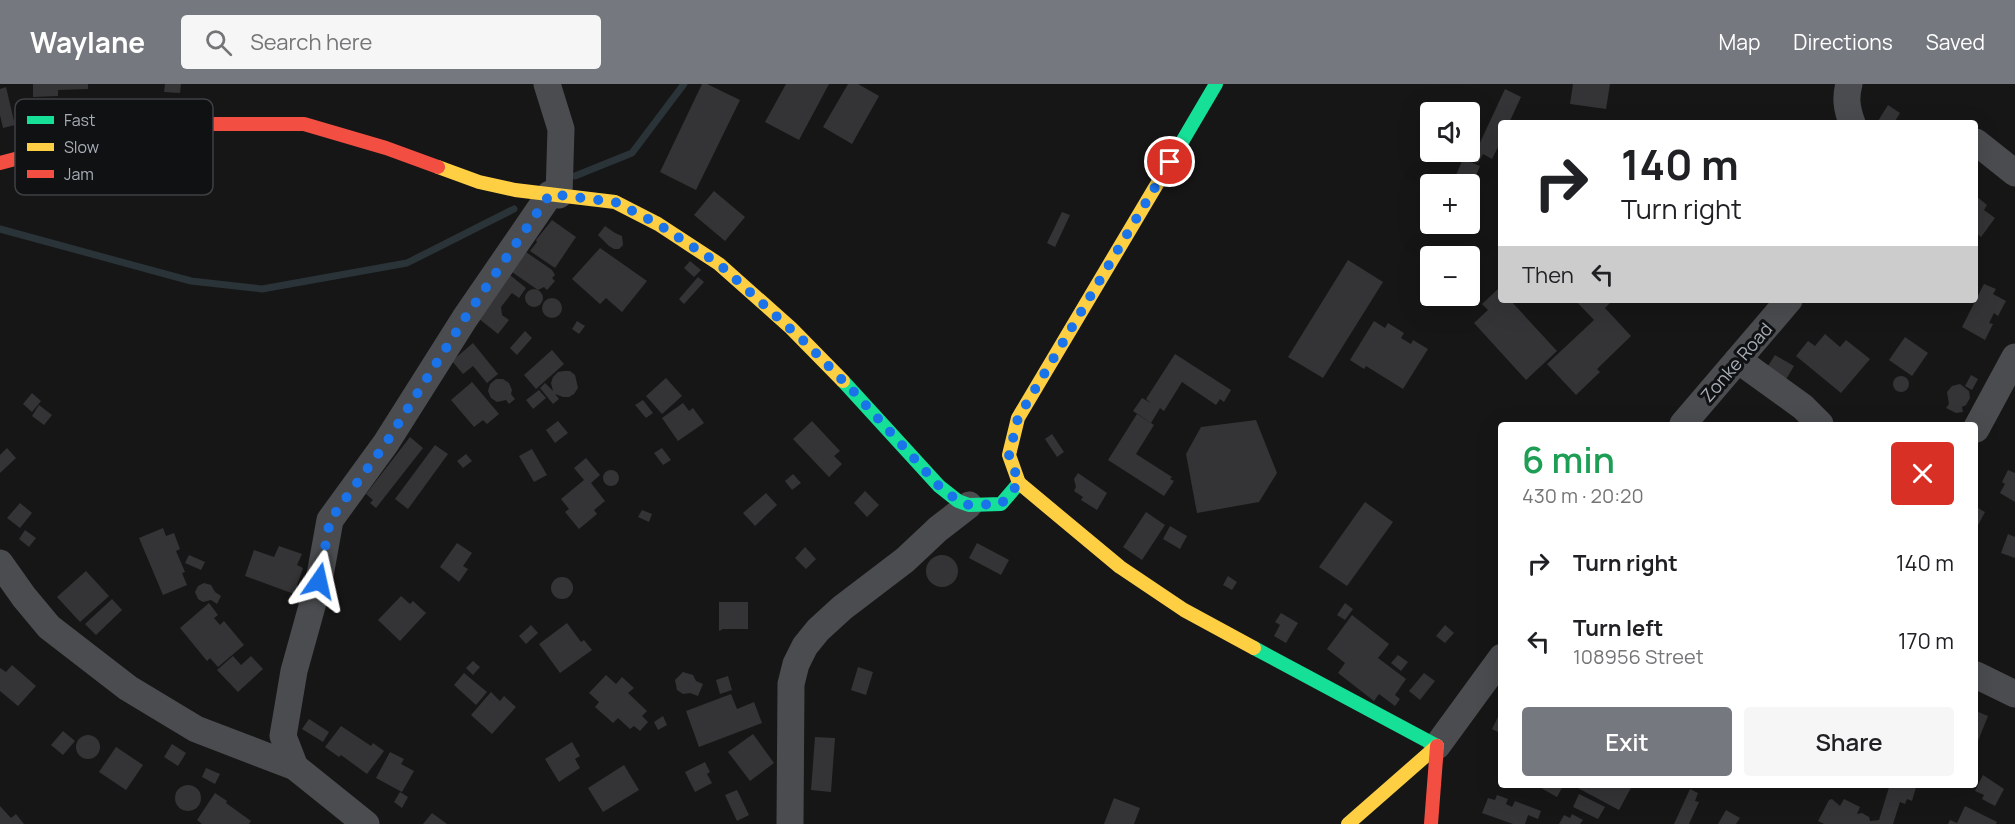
<!DOCTYPE html>
<meta charset="utf-8">
<style>
body{margin:0;font-family:Manrope,sans-serif;background:#f6f6f6;color:#202124;height:100vh;display:flex;flex-direction:column;font-size:22px;white-space:nowrap}
*{box-sizing:border-box;margin:0}
p{font-size:20px;color:#757577}
.icon{flex:none;width:33px;height:33px;fill:none;stroke:currentColor;stroke-width:2;stroke-linecap:round;stroke-linejoin:round}
.map{position:relative;flex:1;overflow:hidden}
.details{position:absolute;left:1498px;top:338px;width:480px;height:366px;display:flex;flex-direction:column;background:#fff;border-radius:6px;box-shadow:0 6px 24px #0002}
.details>*{flex:none}
.top-card{position:absolute;left:1498px;top:36px;width:480px;height:183px;border-radius:6px;box-shadow:0 6px 24px #0002;background:#fff;color:#202124;overflow:hidden}
.buttons{position:absolute;left:1420px;top:18px;display:grid;gap:12px}
.buttons a{display:grid;place-items:center;width:60px;height:60px;border-radius:6px;background:#fff;box-shadow:0 6px 24px #0002;font-size:30px}
.pin{position:absolute;display:grid;place-items:center;width:51px;height:51px;color:#fff;margin:-26px;border:3px solid #fff;border-radius:50%;box-shadow:0 2px 6px #0007}
.me{position:absolute;width:66px;margin:-33px;rotate:11deg;stroke-linejoin:round;filter:drop-shadow(0 0 4px #0008)}
.turn{display:flex;align-items:center;gap:21px;height:126px;padding:0 24px;font-size:27px}
.turn .icon{width:78px;height:78px;stroke-width:2.5}
.turn b{display:block;font-size:42px;line-height:51px}
.then{display:flex;align-items:center;height:57px;padding:0 24px;background:#0003;gap:12px;font-size:22px}
.round{display:grid;place-items:center;flex:none;width:63px;height:63px;border-radius:6px;background:#f6f6f6}
.head{display:flex;align-items:center;justify-content:space-between;height:102px;padding:0 24px}
h1{font-size:36px;font-weight:600;line-height:45px;color:#1e9e55}
.cta{display:flex;gap:12px;margin-top:auto;padding:12px 24px}
.cta a{flex:1;height:69px;border-radius:6px;background:#75797f;color:#fff;font-size:24px;font-weight:600;line-height:69px;text-align:center}
.cta a+a{background:#f6f6f6;color:#202124}
ul{padding:0;list-style:none}
li{display:flex;align-items:center;gap:18px;height:78px;padding:0 24px}
li div{flex:1}
li b{display:block;font-size:22px}
li em{font-style:normal}
header{display:flex;align-items:center;gap:36px;box-sizing:border-box;height:84px;padding:0 30px;background:#75797f;color:#fff}
header strong{font-size:28px}
nav{display:flex;gap:33px;margin-inline-start:auto;font-size:21px}
.search{width:420px;height:54px;background:#f6f6f6;display:flex;align-items:center;gap:15px;box-sizing:border-box;padding:0 21px;border-radius:6px;color:#757577;font-size:22px}
.map>svg:first-child{display:block}
</style>
<header>
<strong>Waylane</strong>
<div class="search"><svg class="icon" aria-label="search" viewBox="0 0 24 24"><circle cx="10" cy="10" r="6"/><path d="M15 15l6 6"/></svg>Search here</div>
<nav><a>Map</a><a>Directions</a><a>Saved</a></nav>
</header>
<div class="map">
<svg width="2015" height="740" viewBox="0 0 2015 740">
<rect width="100%" height="100%" fill="#161616"/>
<g fill="none" stroke-linecap="round" stroke-linejoin="round">
<g stroke="#2a3338" stroke-width="7">
<polyline points="575,92 632,69 684,0"/>
<polyline points="0,145 191,197 262,205 407,179 514,125"/>
</g>
</g>
<g fill="#343436">
<polygon points="33,0 88,0 88,5 58,6 58,12 33,13"/>
<polygon points="165,0 181,0 180,9 164,8"/>
<polygon points="702,0 707,0 740,16 696,106 660,88"/>
<polygon points="786,0 829,0 799,56 765,38"/>
<polygon points="848,0 858,0 879,12 852,60 823,43"/>
<polygon points="1573,0 1610,0 1606,25 1570,20"/>
<polygon points="6,3 15,41 3,44 0,31 0,5"/>
<polygon points="1505,5 1521,13 1509,39 1502,39 1502,55 1492,75 1483,70 1478,79 1464,73 1466,68 1470,68 1470,62 1477,65"/>
<polygon points="1888,21 1900,29 1894,39 1881,39 1878,37"/>
<polygon points="1463,75 1480,82 1470,106 1470,100 1452,100"/>
<polygon points="714,107 745,133 725,157 694,131"/>
<polygon points="1976,112 1987,121 1984,126 1995,134 1981,153 1976,149"/>
<polygon points="1062,128 1070,131 1055,163 1047,159"/>
<polygon points="552,136 576,153 555,184 530,167 537,158 536,156"/>
<polygon points="605,142 615,149 622,152 623,161 619,165 614,165 609,162 598,151"/>
<polygon points="600,164 647,197 622,228 606,214 600,220 572,195"/>
<polygon points="526,168 552,186 555,191 552,194 555,197 547,206 544,203 538,206 512,188"/>
<polygon points="1348,176 1383,198 1323,294 1288,273"/>
<polygon points="690,177 701,186 694,193 684,184"/>
<polygon points="510,191 526,204 519,214 512,209 501,223 502,231 509,236 498,250 478,234"/>
<polygon points="698,193 704,198 684,220 679,215"/>
<polygon points="1984,200 1996,205 1993,210 2006,217 1998,232 1994,229 1989,239 1993,240 1985,256 1962,243"/>
<polygon points="1499,204 1502,207 1502,216 1510,216 1557,267 1526,296 1474,239 1488,226 1482,220"/>
<circle cx="534" cy="214" r="9"/>
<circle cx="552" cy="224" r="10"/>
<polygon points="1575,216 1613,216 1605,224 1631,252 1597,285 1600,288 1576,311 1547,280 1594,236"/>
<polygon points="577,237 585,242 579,250 572,245"/>
<polygon points="1374,237 1385,244 1388,239 1404,249 1401,254 1411,260 1413,256 1428,265 1403,305 1366,282 1364,285 1350,276"/>
<polygon points="525,247 532,254 517,271 510,264"/>
<polygon points="1825,250 1840,263 1846,256 1870,275 1841,309 1796,272 1808,257 1815,262"/>
<polygon points="1905,253 1928,269 1912,292 1889,276"/>
<polygon points="473,259 498,290 487,299 473,282 463,290 452,277"/>
<polygon points="552,266 564,280 536,305 524,291"/>
<polygon points="1175,270 1231,306 1224,318 1220,315 1216,321 1182,298 1164,327 1160,324 1151,339 1133,327 1142,314 1151,319 1146,315"/>
<polygon points="1775,271 1794,282 1785,297 1766,285"/>
<polygon points="564,287 570,287 575,291 578,304 574,310 569,313 563,313 555,310 559,315 553,320 540,304 545,299 553,307 551,299 553,293 558,288"/>
<polygon points="1971,291 1978,295 1972,306 1965,302"/>
<circle cx="1901" cy="300" r="8"/>
<polygon points="666,294 682,312 662,330 646,312"/>
<polygon points="496,295 503,295 509,299 512,306 511,310 515,315 509,320 506,316 497,318 491,314 488,307 490,300"/>
<polygon points="472,298 499,330 487,340 483,336 474,343 451,316"/>
<polygon points="1960,300 1969,307 1970,314 1966,321 1962,323 1963,328 1956,329 1946,324 1949,320 1947,308 1952,302"/>
<polygon points="539,306 546,314 533,325 526,316"/>
<polygon points="32,309 41,317 32,328 23,320"/>
<polygon points="643,316 653,329 646,334 635,321"/>
<polygon points="683,319 689,327 693,324 704,339 678,357 662,334"/>
<polygon points="39,321 52,331 44,341 32,332"/>
<polygon points="1137,330 1154,341 1136,370 1172,393 1170,395 1174,397 1164,412 1108,376"/>
<polygon points="1256,336 1277,389 1259,418 1197,429 1186,370 1201,343"/>
<polygon points="558,337 568,349 555,359 546,346"/>
<polygon points="812,337 840,367 834,372 842,380 829,393 793,355"/>
<polygon points="1052,350 1064,368 1057,373 1045,355"/>
<polygon points="410,353 423,364 376,424 370,419 373,416 366,410"/>
<polygon points="435,361 448,370 408,425 395,415"/>
<polygon points="7,364 16,374 0,389 0,371"/>
<polygon points="662,364 671,376 663,381 654,369"/>
<polygon points="532,365 547,391 534,398 519,372"/>
<polygon points="466,370 472,377 463,384 457,377"/>
<polygon points="586,374 600,391 591,399 605,417 594,426 597,430 579,445 565,428 569,425 561,415 584,396 574,384"/>
<circle cx="611" cy="394" r="8"/>
<polygon points="2008,386 2015,389 2015,418 2000,409 2005,400 2002,398"/>
<polygon points="1078,389 1107,409 1097,426 1081,416 1083,413 1074,407 1076,403 1074,395"/>
<polygon points="793,390 801,399 792,406 785,397"/>
<polygon points="865,407 879,421 867,433 854,419"/>
<polygon points="766,409 777,421 755,442 743,429"/>
<polygon points="1365,418 1393,438 1347,502 1319,483"/>
<polygon points="20,419 32,429 20,444 7,434"/>
<polygon points="1976,423 1985,428 1976,445"/>
<polygon points="642,426 652,430 649,438 638,433"/>
<polygon points="1146,428 1165,441 1142,476 1123,463"/>
<polygon points="1170,442 1187,452 1180,465 1163,455"/>
<polygon points="163,444 166,452 174,449 180,465 176,467 185,488 182,489 187,501 163,511 139,454"/>
<polygon points="25,446 36,454 29,463 19,455"/>
<polygon points="2008,450 2015,453 2015,474 2001,469"/>
<polygon points="457,459 472,469 463,482 468,485 459,498 440,483"/>
<polygon points="977,459 1009,476 1001,491 969,474"/>
<polygon points="279,462 302,470 297,481 303,484 294,510 245,492 254,466 274,473"/>
<polygon points="805,463 816,475 806,485 795,474"/>
<polygon points="189,471 205,478 201,486 185,479"/>
<circle cx="942" cy="487" r="16"/>
<polygon points="86,487 109,512 80,538 57,513"/>
<polygon points="1228,492 1237,498 1232,506 1223,501"/>
<circle cx="562" cy="504" r="11"/>
<polygon points="204,499 211,501 215,508 221,512 217,520 211,516 203,518 198,515 195,508 198,502"/>
<polygon points="401,512 410,520 413,517 426,529 400,557 378,536"/>
<polygon points="112,515 122,526 96,551 85,540"/>
<polygon points="719,518 748,518 748,545 723,545 719,547"/>
<polygon points="209,519 218,531 214,534 220,541 224,537 244,561 218,583 210,574 207,577 180,544"/>
<polygon points="1345,519 1353,525 1345,536 1337,531"/>
<polygon points="1281,529 1298,539 1286,559 1274,552 1280,541 1275,538"/>
<polygon points="1352,531 1389,560 1378,574 1406,595 1395,611 1400,615 1395,622 1379,610 1374,617 1338,589 1345,579 1327,565"/>
<polygon points="567,539 581,558 584,556 592,566 560,589 539,560"/>
<polygon points="531,541 538,549 526,560 519,552"/>
<polygon points="1445,541 1454,549 1445,559 1436,552"/>
<polygon points="1398,571 1408,578 1401,587 1391,579"/>
<polygon points="233,572 241,581 251,572 263,585 238,608 217,586"/>
<polygon points="473,577 480,583 473,591 466,584"/>
<polygon points="12,581 36,602 18,622 0,607 0,584 6,588"/>
<polygon points="858,583 873,588 866,611 851,606"/>
<polygon points="683,588 693,591 696,597 703,600 698,612 690,609 683,610 677,606 675,596"/>
<polygon points="464,589 487,608 476,621 454,601"/>
<polygon points="1424,589 1435,597 1420,616 1409,607"/>
<polygon points="606,591 616,600 622,593 634,604 628,609 647,627 642,632 648,638 640,647 634,642 630,645 618,634 613,639 595,623 599,618 589,609"/>
<polygon points="728,592 732,606 720,610 716,596"/>
<polygon points="491,608 500,617 504,612 516,623 492,650 471,631"/>
<polygon points="731,610 737,625 754,618 762,639 699,663 686,627"/>
<polygon points="1502,625 1502,650 1492,645"/>
<polygon points="1976,627 1988,632 1976,662"/>
<polygon points="663,632 667,641 658,646 654,638"/>
<polygon points="309,635 329,648 323,658 302,645"/>
<polygon points="341,642 371,662 373,659 384,667 367,690 341,671 339,673 325,663"/>
<polygon points="63,647 75,657 63,671 51,661"/>
<polygon points="753,650 774,679 750,697 728,668"/>
<circle cx="88" cy="663" r="12"/>
<polygon points="815,653 835,654 831,708 811,706"/>
<polygon points="572,658 580,672 575,675 580,684 559,698 545,675"/>
<polygon points="172,660 186,669 178,682 164,673"/>
<polygon points="116,663 143,681 126,706 99,688"/>
<polygon points="390,668 404,675 401,680 414,687 402,708 376,694"/>
<polygon points="705,678 710,688 707,690 712,699 695,708 685,688"/>
<polygon points="624,681 639,706 603,728 588,704"/>
<polygon points="206,684 220,690 215,700 202,693"/>
<polygon points="1983,691 2004,705 1995,722 1982,715 1984,711 1975,707"/>
<polygon points="1534,700 1564,700 1557,713"/>
<polygon points="1577,700 1633,700 1619,726 1576,703"/>
<polygon points="1890,700 1917,700 1912,717 1907,715 1905,720 1900,718 1893,740 1824,740 1818,737 1829,716 1832,715 1840,722 1844,715 1860,723 1857,730 1862,729 1869,733 1870,737 1879,736"/>
<circle cx="188" cy="714" r="13"/>
<polygon points="1690,705 1698,709 1695,717 1699,718 1689,740 1674,740"/>
<polygon points="737,706 749,731 737,737 725,711"/>
<polygon points="400,708 408,713 402,724 394,718"/>
<polygon points="215,709 227,717 226,719 251,737 249,740 202,740 197,736"/>
<polygon points="1579,710 1605,723 1598,735 1573,723"/>
<polygon points="1497,711 1508,715 1506,720 1512,723 1515,717 1541,727 1538,735 1528,731 1525,740 1513,740 1482,729 1488,714 1495,716"/>
<polygon points="1114,714 1140,724 1134,740 1104,740"/>
<polygon points="0,722 11,734 16,730 24,740 0,740"/>
<polygon points="1965,722 1997,738 1996,740 1948,740 1950,736 1957,739"/>
<polygon points="1726,726 1740,734 1736,740 1718,740"/>
<polygon points="432,729 447,740 423,740"/>
<polygon points="1572,730 1583,736 1580,740 1559,740 1564,731 1570,734"/>
</g>
<g fill="none" stroke-linecap="round" stroke-linejoin="round">
<g stroke="#4b4c4f" stroke-width="27">
<polyline points="547,0 561,45 559,111"/>
<path d="M1849 0C1845 14 1847 25 1852 39"/>
<polyline points="1976,58 2015,89"/>
<polyline points="1738,276 1803,323 1820,340"/>
<polyline points="1683,340 1789,216"/>
<polyline points="1976,345 2015,273"/>
<polyline points="0,479 24,513 49,543 128,604 196,645 295,683"/>
<polyline points="1976,591 2015,610"/>
<polyline points="1437,662 1502,573"/>
<polyline points="366,740 295,683 283,652 294,587 319,497 330,436 386,359 465,234 550,110"/>
<polyline points="790,740 791,600 796,580 805,562 818,546 842,524 905,476 938,445 969,421"/>
</g>
<g stroke="#16e098" stroke-width="14">
<polyline points="1166,85 1216,0"/>
<polyline points="843,297 939,402 958,417 969,421 1001,420 1019,399"/>
<polyline points="1254,564 1437,662"/>
</g>
<g stroke="#ffcf43" stroke-width="14">
<polyline points="438,83 479,98 515,106 615,118 658,140 719,180 791,244 843,297"/>
<polyline points="1019,399 1120,483 1184,526 1254,564"/>
<polyline points="1019,399 1009,371 1018,334 1166,85"/>
<polyline points="1348,740 1437,662"/>
</g>
<g stroke="#f24e42" stroke-width="14">
<polyline points="0,79 103,52 201,40 304,40 386,64 438,83"/>
<polyline points="1431,740 1437,662"/>
</g>
</g>
<g fill="none" stroke-linecap="round" stroke-linejoin="round">
<polyline stroke="#1a73e8" stroke-width="10" stroke-dasharray="0 18" points="319,497 330,436 386,359 465,234 550,110 615,118 658,140 719,180 807,260 854,308 939,402 958,417 969,421 1001,420 1019,399 1009,371 1018,334 1170,78"/>
</g>
<g text-anchor="middle" dominant-baseline="central" stroke-width="6" stroke-linejoin="round" paint-order="stroke">
<g font-size="18" fill="#a8aeb7" stroke="#101112">
<text transform="translate(1736 278) rotate(-49)">Zonke Road</text>
</g>
</g>
<rect x="15" y="15" width="198" height="96" rx="9" fill="#101112" stroke="#3e4044" stroke-width="1.5"/>
<rect x="27" y="32" width="27" height="8" fill="#16e098"/>
<rect x="27" y="59" width="27" height="8" fill="#ffcf43"/>
<rect x="27" y="86" width="27" height="8" fill="#f24e42"/>
<g font-size="16" fill="#a8aeb7">
<text x="64" y="42">Fast</text>
<text x="64" y="69">Slow</text>
<text x="64" y="96">Jam</text>
</g>
</svg>
<div class="buttons">
<a><svg class="icon" aria-label="sound" viewBox="0 0 24 24"><path d="M4 9h4l5-4v14l-5-4H4zM17 9q2 3 0 6"/></svg></a>
<a>+</a>
<a>−</a>
</div>
<div class="pin" style="left:1170px;top:78px;background:#d93025"><svg class="icon" aria-label="arrive" viewBox="0 0 24 24"><path d="M6 21V4h12l-3 4 3 4H6"/></svg></div>
<svg class="me" style="left:319px;top:497px" viewBox="-20 -20 40 40"><path d="M0-17L14 15 0 8-14 15z" fill="#1a73e8" stroke="#fff" stroke-width="4"/></svg>
<div class="top-card">
<div class="turn"><svg class="icon" aria-label="right" viewBox="0 0 24 24"><path d="M7 20v-9h11M14 6l5 5-5 5"/></svg><div><b>140 m</b>Turn right</div></div>
<div class="then">Then<svg class="icon" aria-label="left" viewBox="0 0 24 24"><path d="M17 20v-9H6M10 6l-5 5 5 5"/></svg></div>
</div>
<section class="details">
<div class="head"><div><h1>6 min</h1><p>430 m · 20:20</p></div><a class="round" style="background:#d93025;color:#fff"><svg class="icon" aria-label="close" viewBox="0 0 24 24"><path d="M6 6l12 12M18 6L6 18"/></svg></a></div>
<ul>
<li><svg class="icon" aria-label="right" viewBox="0 0 24 24"><path d="M7 20v-9h11M14 6l5 5-5 5"/></svg><div><b>Turn right</b></div><em>140 m</em></li>
<li><svg class="icon" aria-label="left" viewBox="0 0 24 24"><path d="M17 20v-9H6M10 6l-5 5 5 5"/></svg><div><b>Turn left</b><p>108956 Street</p></div><em>170 m</em></li>
</ul>
<div class="cta"><a>Exit</a><a>Share</a></div>
</section>
</div>
